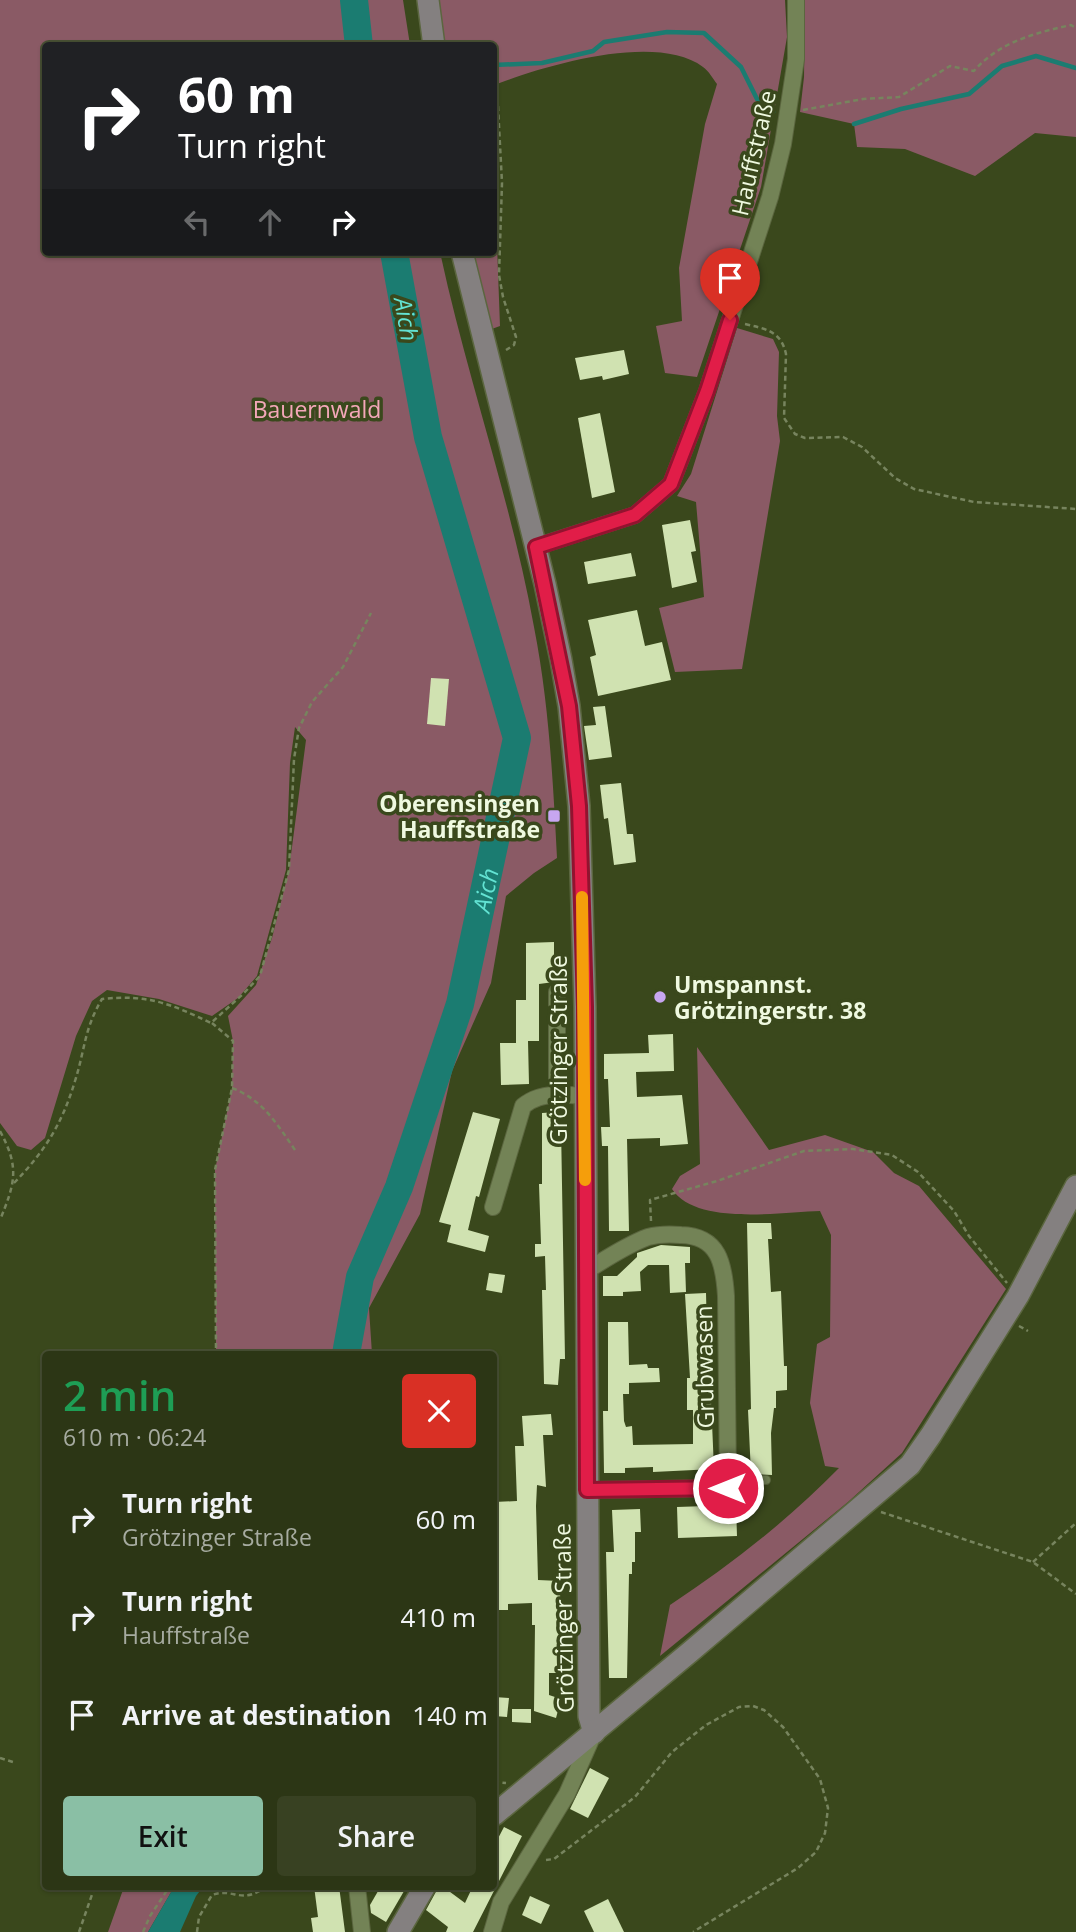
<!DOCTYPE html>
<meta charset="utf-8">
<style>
body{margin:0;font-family:"Open Sans",sans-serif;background:#384122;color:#f1f3f6;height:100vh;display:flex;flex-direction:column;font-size:26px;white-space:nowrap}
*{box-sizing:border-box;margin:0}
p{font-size:23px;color:#a6aba0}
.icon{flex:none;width:38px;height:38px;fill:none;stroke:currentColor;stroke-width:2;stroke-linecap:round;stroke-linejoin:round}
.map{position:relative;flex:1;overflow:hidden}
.panel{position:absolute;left:42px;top:1351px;width:455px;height:539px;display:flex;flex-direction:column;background:#2c3615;border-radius:7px;box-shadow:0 2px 5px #0004,0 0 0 2px #485034}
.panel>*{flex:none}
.banner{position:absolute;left:42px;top:42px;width:455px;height:214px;border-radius:7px;box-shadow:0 2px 5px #0004,0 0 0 2px #485034;background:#202124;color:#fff;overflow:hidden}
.pin{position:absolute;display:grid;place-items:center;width:60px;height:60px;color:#fff;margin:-72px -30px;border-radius:50% 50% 50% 0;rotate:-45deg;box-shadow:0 0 7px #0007}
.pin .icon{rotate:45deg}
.me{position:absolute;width:77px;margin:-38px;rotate:270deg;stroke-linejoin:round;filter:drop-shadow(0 0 5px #0008)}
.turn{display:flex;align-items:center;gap:24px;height:147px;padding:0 21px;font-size:32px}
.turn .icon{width:91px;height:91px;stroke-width:2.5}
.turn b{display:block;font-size:49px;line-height:60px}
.lanes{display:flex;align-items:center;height:66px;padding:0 21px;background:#0003;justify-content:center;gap:35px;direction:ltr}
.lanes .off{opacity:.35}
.round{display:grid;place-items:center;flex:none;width:74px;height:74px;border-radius:7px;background:#384122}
.headline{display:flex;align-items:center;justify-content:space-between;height:119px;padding:0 21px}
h1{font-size:42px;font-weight:600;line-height:52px;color:#1e9e55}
.button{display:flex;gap:14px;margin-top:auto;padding:14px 21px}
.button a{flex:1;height:80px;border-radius:7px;background:#8abfa5;color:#111;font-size:28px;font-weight:600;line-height:80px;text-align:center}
.button a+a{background:#384122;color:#f1f3f6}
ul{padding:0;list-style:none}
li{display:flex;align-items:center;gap:21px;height:98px;padding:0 21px}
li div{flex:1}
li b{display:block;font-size:26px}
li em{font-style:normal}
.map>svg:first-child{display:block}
</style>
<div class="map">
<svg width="1076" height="1932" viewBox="0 0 1076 1932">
<rect width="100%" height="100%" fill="#3a481c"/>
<g fill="#8a5a65">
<path d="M0 0H403L410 45 46 46V252H440C467 378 511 500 534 627 549 703 553 781 557 858L534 873 506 896 491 983 452 1071 420 1214 369 1308 372 1354H216L215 1170 232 1088 233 1041 228 1016 256 985 272 938 289 870 306 740 295 727 290 763 286 870 257 976 238 998 212 1016 159 999 107 990 92 1001 76 1036 45 1138 31 1150 17 1146 0 1123Z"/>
<path d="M435 0H785L787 37 761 187 697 377 665 373 656 326 682 321 679 268 705 124 717 84C713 79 709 71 703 67 656 32 544 66 494 85V46L441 45Z"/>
<polygon points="805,0 1076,0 1076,137 1035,133 975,176 905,149 857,147 854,124 800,112 804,77"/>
<polygon points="494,163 500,326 489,330 469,252 494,252"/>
<polygon points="737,328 773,339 779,352 777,416 780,441 742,669 675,672 659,608 704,597 696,502 677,496 691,474"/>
<path d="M697 1047 769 1150 825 1135 873 1152 894 1173 919 1186 1006 1289 902 1453 848 1502 660 1656 670 1605C731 1565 788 1520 839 1468L825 1466 810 1403 817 1344 830 1337 831 1235 820 1211C781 1212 696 1226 672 1189L680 1176 700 1164Z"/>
<polygon points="124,1887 174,1887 148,1932 108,1932"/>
</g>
<polygon fill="#1b7c71" points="174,1887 203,1887 196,1896 180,1932 148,1932"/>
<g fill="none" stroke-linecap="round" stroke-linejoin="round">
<g stroke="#1b7c71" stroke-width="4.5">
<polyline points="494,65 542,63 593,51 604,42 667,32 704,33 741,67 757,99 773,112"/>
<polyline points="854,124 901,109 969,94 1002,66 1036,56 1076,68"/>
</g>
<g stroke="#1b7c71" stroke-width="28">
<polyline points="354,0 359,46"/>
<path id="s1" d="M346 1354 360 1277 399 1187 460 1004 517 738 428 437 394 252"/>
</g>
</g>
<g fill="#d0e2b1">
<polygon points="624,350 629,374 603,380 602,376 580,380 575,358"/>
<polygon points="600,413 615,492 592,498 578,418"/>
<polygon points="690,520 696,551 691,552 697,582 672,588 662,525"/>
<polygon points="631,553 636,576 588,584 584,562"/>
<polygon points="637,610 645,646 662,642 671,680 598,696 590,657 596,655 588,620"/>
<polygon points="431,678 449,679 445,726 427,724"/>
<polygon points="605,706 612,757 589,760 584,726 596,725 593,707"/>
<polygon points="621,783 627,834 633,834 636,862 614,865 608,818 604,819 600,785"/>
<polygon points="554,942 554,982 539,984 539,1041 528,1041 529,1084 501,1085 500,1043 516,1043 516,1000 526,1000 526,943"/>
<polygon points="673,1034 674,1071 636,1072 637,1097 682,1095 688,1144 660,1146 660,1138 627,1139 629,1231 609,1231 608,1146 602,1146 601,1127 610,1127 608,1079 604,1079 604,1054 649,1053 648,1035"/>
<polygon points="473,1112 500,1119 479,1197 476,1196 468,1230 489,1236 485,1252 447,1242 451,1225 439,1222"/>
<polygon points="558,1112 558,1126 561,1126 565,1359 560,1359 558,1385 544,1384 542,1290 546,1290 545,1256 535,1257 535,1244 541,1244 539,1184 542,1184 542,1113"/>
<polygon points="747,1223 771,1223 772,1239 768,1239 771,1292 781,1291 784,1366 787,1366 787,1390 776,1391 776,1408 774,1408 771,1433 772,1475 751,1474 748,1410 751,1409"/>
<polygon points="661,1245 690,1247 690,1263 685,1263 686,1292 670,1293 669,1265 648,1265 640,1272 641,1291 623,1292 623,1296 603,1296 603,1276 617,1276 637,1257 637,1253"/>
<polygon points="489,1273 505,1275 502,1293 486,1290"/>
<polygon points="706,1293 707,1334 703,1334 704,1378 710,1377 714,1469 653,1472 653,1467 625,1468 625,1473 604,1473 603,1411 608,1411 608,1322 628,1322 629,1365 647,1364 648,1368 659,1368 660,1382 629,1383 629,1394 623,1394 624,1421 626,1427 632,1426 633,1445 693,1444 693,1410 687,1410 687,1378 690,1378 685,1294"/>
<polygon points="551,1414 553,1435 543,1435 546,1487 537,1485 536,1506 538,1580 560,1581 561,1673 549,1673 549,1695 561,1699 556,1718 534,1711 535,1625 532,1625 532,1603 508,1604 508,1610 495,1610 496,1570 494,1570 494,1540 499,1540 499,1516 494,1516 494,1502 517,1501 515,1446 524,1446 522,1416"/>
<polygon points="736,1505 737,1536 678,1538 677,1507"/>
<polygon points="640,1509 641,1532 635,1532 635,1562 632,1562 632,1574 629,1574 627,1678 609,1678 606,1552 614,1552 612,1510"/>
<polygon points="494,1697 509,1698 507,1717 494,1716"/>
<polygon points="512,1709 531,1709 531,1723 512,1722"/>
<polygon points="590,1768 609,1778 588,1818 570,1809"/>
<polygon points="504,1827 522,1836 473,1932 446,1932 448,1927 426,1910 438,1888 442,1886 465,1903 473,1886 494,1886 494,1846"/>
<polygon points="314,1886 339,1886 345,1932 313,1932 311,1918 318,1917"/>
<polygon points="381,1886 407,1886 386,1922 371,1913 370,1905"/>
<polygon points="530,1896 550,1905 541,1924 522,1915"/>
<polygon points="608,1899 624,1932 594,1932 584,1911"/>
</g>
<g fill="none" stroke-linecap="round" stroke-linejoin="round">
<defs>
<polyline id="lane" points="728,1481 766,1480"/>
<g id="street">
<polyline points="535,547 635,515 671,484 707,391 770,197 783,144 796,59 796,0"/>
<polyline points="557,992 557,1094 584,1096"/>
<path d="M493 1207 523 1106C534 1097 544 1096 557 1094"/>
<path d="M586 1271C606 1259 626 1245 648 1237 659 1234 670 1234 681 1235 719 1236 724 1264 726 1296L728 1481V1488L587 1490"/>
<polyline points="357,1886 362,1932"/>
<polyline points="492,1932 501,1902 567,1794 593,1735"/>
</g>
<g id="secondary">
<polyline points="428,0 434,46"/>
<polyline points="462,252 545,584 561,660 569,706 579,806 585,1007 589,1716 594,1733"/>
<polyline points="494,1815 690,1652 910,1465 931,1435 1018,1296 1076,1186"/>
<polyline points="398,1932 425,1886"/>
</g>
</defs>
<use href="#lane" stroke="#5b663f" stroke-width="10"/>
<use href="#street" stroke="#5b663f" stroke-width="18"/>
<use href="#secondary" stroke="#5b663f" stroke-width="24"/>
<g stroke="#77845e" stroke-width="2.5" stroke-dasharray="5 3.5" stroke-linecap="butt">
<polyline points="498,106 502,183 499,275 503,297 516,337 514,345 506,350"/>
<path d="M803 110 863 99 899 97 950 66 974 71C999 42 1035 33 1071 25L1076 28"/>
<path d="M745 324C766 329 781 331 786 354L784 418 795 434 805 438 843 437 862 447 895 478 914 489 974 502 1076 509"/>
<polyline points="212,1023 233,1041 232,1088 215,1170 216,1354"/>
<path d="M232 1088C263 1100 277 1124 295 1150"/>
<path d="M0 1131C20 1168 15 1183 0 1220"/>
<path d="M14 1183C45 1151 62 1124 75 1081 85 1050 84 1029 102 999 148 994 171 1004 211 1023L243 994 260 976 289 870 294 759 299 728 312 702 343 667 371 613"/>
<polyline points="651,1221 650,1200 717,1181 804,1151 853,1149 892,1155 918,1172 954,1211 969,1236 1007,1283"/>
<polyline points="1019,1326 1028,1331"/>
<polyline points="881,1512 1033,1562 1076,1594"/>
<polyline points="1033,1562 1076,1523"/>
<polyline points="0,1758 13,1762"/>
<polyline points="494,1782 506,1783"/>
<polyline points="546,1860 554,1859 635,1797 672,1752 706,1725 739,1707 753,1706 764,1710 783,1727 820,1779 828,1808 825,1833 816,1852 798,1868 693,1932"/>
<polyline points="79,1932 95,1886"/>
<polyline points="143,1932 150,1916 170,1886"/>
<path d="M197 1932 199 1917 212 1895C234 1887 241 1906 267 1886"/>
</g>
<use href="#lane" stroke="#738356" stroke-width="8"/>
<use href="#street" stroke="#738356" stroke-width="16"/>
<use href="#secondary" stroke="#848080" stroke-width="21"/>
</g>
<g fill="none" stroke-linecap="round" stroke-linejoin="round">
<defs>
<polyline id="route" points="728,1488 587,1490 585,1007 579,806 569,706 536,547 635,515 671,484 707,391 730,320"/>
</defs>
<use href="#route" stroke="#92132f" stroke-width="18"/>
<use href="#route" stroke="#e11d48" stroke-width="12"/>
<polyline stroke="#f59e0b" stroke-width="12" points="582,897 585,1180"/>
</g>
<g fill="#c7a6f0" stroke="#3a481c" stroke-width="2.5">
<rect x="547" y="809" width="14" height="14" rx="3.5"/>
<circle cx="660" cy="997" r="7"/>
</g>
<g text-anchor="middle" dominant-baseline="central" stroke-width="7" stroke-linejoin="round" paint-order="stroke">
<g font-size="23" fill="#eff9e0" stroke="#3a481c">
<text transform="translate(753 153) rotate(-77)">Hauffstraße</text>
<text transform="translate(558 1050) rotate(-90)">Grötzinger Straße</text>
<text transform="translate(704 1367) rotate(-91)">Grubwasen</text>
<text transform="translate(563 1618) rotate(-91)">Grötzinger Straße</text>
</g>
<g font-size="23" fill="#f4a7b9" stroke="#3a481c">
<text x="317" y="409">Bauernwald</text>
</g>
<g font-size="23" font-weight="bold" fill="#eff9e0" stroke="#3a481c" text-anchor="end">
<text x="540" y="803">Oberensingen<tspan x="540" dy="26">Hauffstraße</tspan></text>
<text x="674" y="984" text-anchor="start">Umspannst.<tspan x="674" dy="26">Grötzingerstr. 38</tspan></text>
</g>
<g font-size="24" font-style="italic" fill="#63e3d3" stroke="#3a481c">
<text transform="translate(407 319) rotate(80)">Aich</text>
<text stroke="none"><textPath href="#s1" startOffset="486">Aich</textPath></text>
</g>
</g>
</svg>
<div class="pin" style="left:730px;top:320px;background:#d93025"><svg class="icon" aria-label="arrive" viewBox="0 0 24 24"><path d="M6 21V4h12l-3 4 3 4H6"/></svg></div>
<svg class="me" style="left:728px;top:1488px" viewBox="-20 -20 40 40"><circle r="17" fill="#e11d48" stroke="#fff" stroke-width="3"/><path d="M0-11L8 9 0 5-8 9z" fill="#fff"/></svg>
<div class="banner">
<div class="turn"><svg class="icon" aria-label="right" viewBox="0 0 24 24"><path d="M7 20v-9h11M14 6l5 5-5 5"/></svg><div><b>60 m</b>Turn right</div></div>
<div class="lanes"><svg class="icon off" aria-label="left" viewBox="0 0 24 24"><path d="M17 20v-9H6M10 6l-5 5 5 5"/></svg><svg class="icon off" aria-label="ahead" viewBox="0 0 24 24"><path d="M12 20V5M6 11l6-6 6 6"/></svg><svg class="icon" aria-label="right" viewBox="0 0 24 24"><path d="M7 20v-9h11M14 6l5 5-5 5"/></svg></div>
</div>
<section class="panel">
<div class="headline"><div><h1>2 min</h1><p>610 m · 06:24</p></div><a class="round" style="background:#d93025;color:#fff"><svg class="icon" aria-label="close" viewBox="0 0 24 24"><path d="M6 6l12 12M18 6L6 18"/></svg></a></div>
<ul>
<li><svg class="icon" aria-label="right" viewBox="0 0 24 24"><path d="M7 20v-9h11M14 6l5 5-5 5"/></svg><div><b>Turn right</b><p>Grötzinger Straße</p></div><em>60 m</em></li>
<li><svg class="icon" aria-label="right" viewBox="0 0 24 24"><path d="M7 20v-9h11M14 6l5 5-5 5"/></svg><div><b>Turn right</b><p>Hauffstraße</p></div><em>410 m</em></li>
<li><svg class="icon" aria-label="arrive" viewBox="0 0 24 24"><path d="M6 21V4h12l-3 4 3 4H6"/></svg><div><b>Arrive at destination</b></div><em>140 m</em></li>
</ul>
<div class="button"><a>Exit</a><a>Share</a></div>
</section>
</div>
